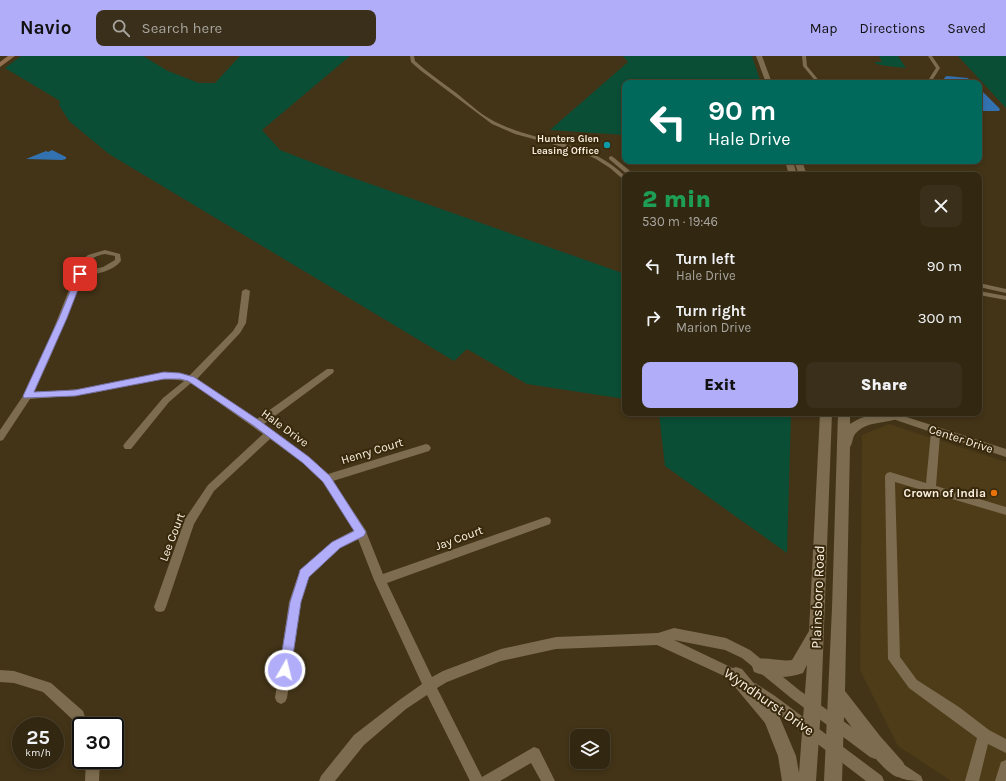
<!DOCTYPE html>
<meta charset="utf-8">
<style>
body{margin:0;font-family:Karla,sans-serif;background:#3a2f1a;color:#f1f3f6;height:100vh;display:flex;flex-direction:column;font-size:15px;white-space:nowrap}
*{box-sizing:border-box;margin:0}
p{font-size:13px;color:#a8a59f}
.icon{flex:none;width:22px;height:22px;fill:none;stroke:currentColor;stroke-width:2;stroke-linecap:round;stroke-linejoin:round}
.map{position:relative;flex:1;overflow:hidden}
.side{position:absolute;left:622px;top:116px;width:360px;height:244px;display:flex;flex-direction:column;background:#322711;border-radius:8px;box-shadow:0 2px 6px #0003,0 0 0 1px #4d4431}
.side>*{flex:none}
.guide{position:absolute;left:622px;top:24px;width:360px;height:84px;border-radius:8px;box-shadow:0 2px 6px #0003,0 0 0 1px #4d4431;background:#00695c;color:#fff;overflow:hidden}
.buttons{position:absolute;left:570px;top:673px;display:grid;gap:8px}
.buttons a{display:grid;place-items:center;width:40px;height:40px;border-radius:8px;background:#322711;box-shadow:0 2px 6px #0003,0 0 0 1px #4d4431;font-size:20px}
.speed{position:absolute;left:12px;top:661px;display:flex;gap:8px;font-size:20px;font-weight:700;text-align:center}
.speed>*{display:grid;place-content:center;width:52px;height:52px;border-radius:50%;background:#322711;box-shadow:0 2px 6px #0003,0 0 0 1px #4d4431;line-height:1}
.speed small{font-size:10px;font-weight:400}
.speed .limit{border:2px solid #111;border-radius:6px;background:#fff;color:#111}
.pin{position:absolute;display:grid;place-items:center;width:34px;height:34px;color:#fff;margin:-17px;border-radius:8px;box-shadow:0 2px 6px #0006}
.me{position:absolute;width:44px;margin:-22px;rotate:8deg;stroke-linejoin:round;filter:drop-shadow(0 0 3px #0008)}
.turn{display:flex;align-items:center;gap:14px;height:84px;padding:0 20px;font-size:18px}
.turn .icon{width:52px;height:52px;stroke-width:2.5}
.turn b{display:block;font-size:28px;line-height:34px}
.round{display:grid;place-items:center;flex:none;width:42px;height:42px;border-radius:8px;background:#3a2f1a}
.head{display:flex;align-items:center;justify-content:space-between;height:68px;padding:0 20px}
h1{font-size:24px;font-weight:800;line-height:30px;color:#1e9e55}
.button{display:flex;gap:8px;margin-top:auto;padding:8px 20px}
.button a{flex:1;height:46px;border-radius:8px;background:#b2adf9;color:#111;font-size:16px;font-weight:800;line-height:46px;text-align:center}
.button a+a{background:#3a2f1a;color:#f1f3f6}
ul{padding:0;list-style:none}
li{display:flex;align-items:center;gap:12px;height:52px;padding:0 20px}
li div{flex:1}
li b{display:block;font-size:15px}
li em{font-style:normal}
header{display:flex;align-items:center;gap:24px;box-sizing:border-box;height:56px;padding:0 20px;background:#b2adf9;color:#111}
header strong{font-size:19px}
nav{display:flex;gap:22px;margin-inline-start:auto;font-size:14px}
.search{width:280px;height:36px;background:#3a2f1a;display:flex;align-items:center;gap:10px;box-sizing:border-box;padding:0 14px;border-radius:8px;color:#a8a59f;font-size:15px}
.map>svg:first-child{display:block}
</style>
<header>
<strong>Navio</strong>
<div class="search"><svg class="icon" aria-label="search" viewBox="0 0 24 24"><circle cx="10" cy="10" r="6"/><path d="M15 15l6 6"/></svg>Search here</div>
<nav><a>Map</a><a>Directions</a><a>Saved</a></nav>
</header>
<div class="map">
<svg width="1006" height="725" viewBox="0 0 1006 725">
<rect width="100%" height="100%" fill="#433417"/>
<polygon fill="#4e3b17" points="889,368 1006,406 1006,725 951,725 898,690 860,614 862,379"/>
<g fill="#0a4e36">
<polygon points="21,0 143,0 168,15 199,27 215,27 240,0 350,0 262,74 280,94 342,118 625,218 625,343 527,328 467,293 454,305 109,98 69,65 59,49 60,45 5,12"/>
<polygon points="623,0 752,0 761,27 625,27 625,79 550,74 628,6"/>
<polygon points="879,0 898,0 906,12 887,10 876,8 875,6 882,6"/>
<polygon points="958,0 1006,0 1006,52"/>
<polygon points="657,357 791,357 787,497 665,410 659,358"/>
</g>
<g fill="#3372b1">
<polygon points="947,20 968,22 973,27 942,27 945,21"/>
<polygon points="979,32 1000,53 999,55 979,55"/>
<polygon points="52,94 66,101 66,103 62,104 26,103 46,95 48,96"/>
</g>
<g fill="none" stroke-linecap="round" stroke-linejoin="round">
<g fill="#7d6c4f" fill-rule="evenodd">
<path d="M410 0H414L415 5 423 12C433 20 444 28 455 36 470 48 484 62 502 69 546 89 588 84 625 120V125L610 112 596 103 581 96 515 78 492 68 420 14 411 6Z"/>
<polygon points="802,0 806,0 807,10 821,27 817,27 803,10"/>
<polygon points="928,0 932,0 940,12 933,23 933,27 929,27 929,23 936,12"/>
<polygon points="611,100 613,101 635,119 628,119 609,103 609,101"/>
<path d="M105 194 120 198 121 205C112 216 96 218 82 220L52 297 34 336C55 335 77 334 98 330 129 325 158 313 189 320L233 275 238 267 242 235 246 233 250 235 246 267 240 277 197 323 257 363 327 313H333L334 315 333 317 264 368 309 401 328 418 426 388 429 389 431 392 429 395 333 425 365 473 383 518 546 461 550 462 551 465 550 468 387 527 432 621 443 615 501 593 556 581 658 577 674 572 726 582 750 594 799 634 880 691 882 696 880 701 875 703 870 701 791 642 742 602 725 594 674 584 743 617 745 621 743 625 739 627 735 625 657 589 556 593 501 605 447 626 437 632 482 721 534 691 539 693 555 725H541L531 707 500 725H470L427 639 406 653 364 689 335 725H319L321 720 354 679 398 645 422 628 374 524 358 483 340 492 309 521 301 546 287 642 285 646 281 648 277 646 275 642 289 546 300 514 332 486 354 474 323 426 303 407 270 383 214 435 194 468 166 551 164 555 160 556 156 555 154 551 185 463 208 429 263 378 191 327 169 346 131 393H125L123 390 125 387 163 342 184 325C155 319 126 331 98 336 76 340 53 341 30 343L3 384 0 385V374L23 340 44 297 80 206 88 199ZM105 198 115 200V204L103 211 84 215C88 205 93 200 105 198Z"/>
<polygon points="979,227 1006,233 1006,237 979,231"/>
<polygon points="979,235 1006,240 1006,244 979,239"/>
<polygon points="894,357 1006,393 1006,401 940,379 936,430 1006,451 1006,459 895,426 900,601 917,624 959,651 989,674 1006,683 1006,697 988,688 979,725 965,725 977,682 909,632 888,603 885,420 887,417 890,416 926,427 931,376 890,362 889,360 890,358"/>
<polygon points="0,614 14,615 51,627 83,655 88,670 81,670 81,676 77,675 73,664 43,636 14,627 0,626"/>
<polygon points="755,627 775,640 882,720 884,725 866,725 751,637 749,633 751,629"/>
<path d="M894 702 921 720 923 725C909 725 894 724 887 709L889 704Z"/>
<polygon points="86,704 100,704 99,725 85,725"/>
<polygon points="1006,704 1006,725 995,725 1001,706"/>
</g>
<g fill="#7d6c4f" fill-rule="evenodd">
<polygon points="756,0 762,0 772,27 766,27"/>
<polygon points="785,105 793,105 797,119 789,119"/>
<polygon points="794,105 802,105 807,119 799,119"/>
<path d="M820 357H832L821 652 816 725H782L778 700 765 667 730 625 728 619 730 613 736 611 742 613 777 655 796 700 799 717 807 609 803 617C787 623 770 622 754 616L752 610 754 604C765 600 780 606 792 604L809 575Z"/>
<path d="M838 357H850V368C864 358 881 357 897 357L899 360 897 363C883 368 867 365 856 377 852 381 853 387 850 391L845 635 880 680 903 706 906 712 903 718 897 721C880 714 856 676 844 661L842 725H824L832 552Z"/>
</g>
<polygon fill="#916e4e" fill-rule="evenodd" points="8,0 15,0 0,11 0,6"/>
</g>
<polygon fill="#b2adf9" stroke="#7470a2" points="78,216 80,216 84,218 67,262 34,336 75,334 164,316 180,317 194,321 260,365 309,401 330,420 364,473 366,476 364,480 340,492 309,521 301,546 290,619 285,621 281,619 279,614 290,546 299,518 300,514 332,486 354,475 323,426 303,407 254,370 188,325 180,323 164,323 75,340 24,342 23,340 59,262"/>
<circle fill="#0f9aa8" stroke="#38290d" stroke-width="1.5" cx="607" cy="89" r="4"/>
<circle fill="#e8710a" stroke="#38290d" stroke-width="1.5" cx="994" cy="437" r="4"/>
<g text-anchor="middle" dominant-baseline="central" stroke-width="4" stroke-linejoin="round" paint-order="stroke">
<g font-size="10" font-weight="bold" fill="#faf0e0" stroke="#38290d" text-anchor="end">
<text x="599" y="83">Hunters Glen<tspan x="599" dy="12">Leasing Office</tspan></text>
</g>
<g font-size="12" fill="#faf0e0" stroke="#38290d">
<text transform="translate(285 372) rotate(36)">Hale Drive</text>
<text transform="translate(961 383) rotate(18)">Center Drive</text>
<text transform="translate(372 395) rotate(-17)">Henry Court</text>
<text transform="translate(172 481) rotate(-69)">Lee Court</text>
<text transform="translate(459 482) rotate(-20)">Jay Court</text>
</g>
<g font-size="12" font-weight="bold" fill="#faf0e0" stroke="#38290d" text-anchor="end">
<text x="986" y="437">Crown of India</text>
</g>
<g font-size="14" fill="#faf0e0" stroke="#38290d">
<text transform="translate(818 541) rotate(-88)">Plainsboro Road</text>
<text transform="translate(769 646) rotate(35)">Wyndhurst Drive</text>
</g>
</g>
</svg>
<div class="buttons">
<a><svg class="icon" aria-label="layers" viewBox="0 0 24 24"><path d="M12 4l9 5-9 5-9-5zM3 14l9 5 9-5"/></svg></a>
</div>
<div class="speed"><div>25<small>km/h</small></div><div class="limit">30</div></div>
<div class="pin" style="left:80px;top:218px;background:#d93025"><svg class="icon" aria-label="arrive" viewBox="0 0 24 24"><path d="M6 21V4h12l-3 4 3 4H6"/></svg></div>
<svg class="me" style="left:285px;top:614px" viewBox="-20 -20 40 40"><circle r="17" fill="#b2adf9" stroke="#fff" stroke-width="3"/><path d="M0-11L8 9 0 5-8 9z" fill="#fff"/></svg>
<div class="guide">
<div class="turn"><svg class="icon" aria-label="left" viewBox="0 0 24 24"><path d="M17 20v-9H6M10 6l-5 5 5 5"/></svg><div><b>90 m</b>Hale Drive</div></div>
</div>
<section class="side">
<div class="head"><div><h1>2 min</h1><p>530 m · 19:46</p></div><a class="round"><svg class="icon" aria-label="close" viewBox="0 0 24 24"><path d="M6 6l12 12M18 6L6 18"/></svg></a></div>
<ul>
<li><svg class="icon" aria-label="left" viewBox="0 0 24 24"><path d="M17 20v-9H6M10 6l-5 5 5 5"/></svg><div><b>Turn left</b><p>Hale Drive</p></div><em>90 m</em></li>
<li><svg class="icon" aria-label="right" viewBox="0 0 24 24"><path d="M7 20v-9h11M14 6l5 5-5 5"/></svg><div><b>Turn right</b><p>Marion Drive</p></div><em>300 m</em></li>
</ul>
<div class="button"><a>Exit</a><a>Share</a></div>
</section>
</div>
